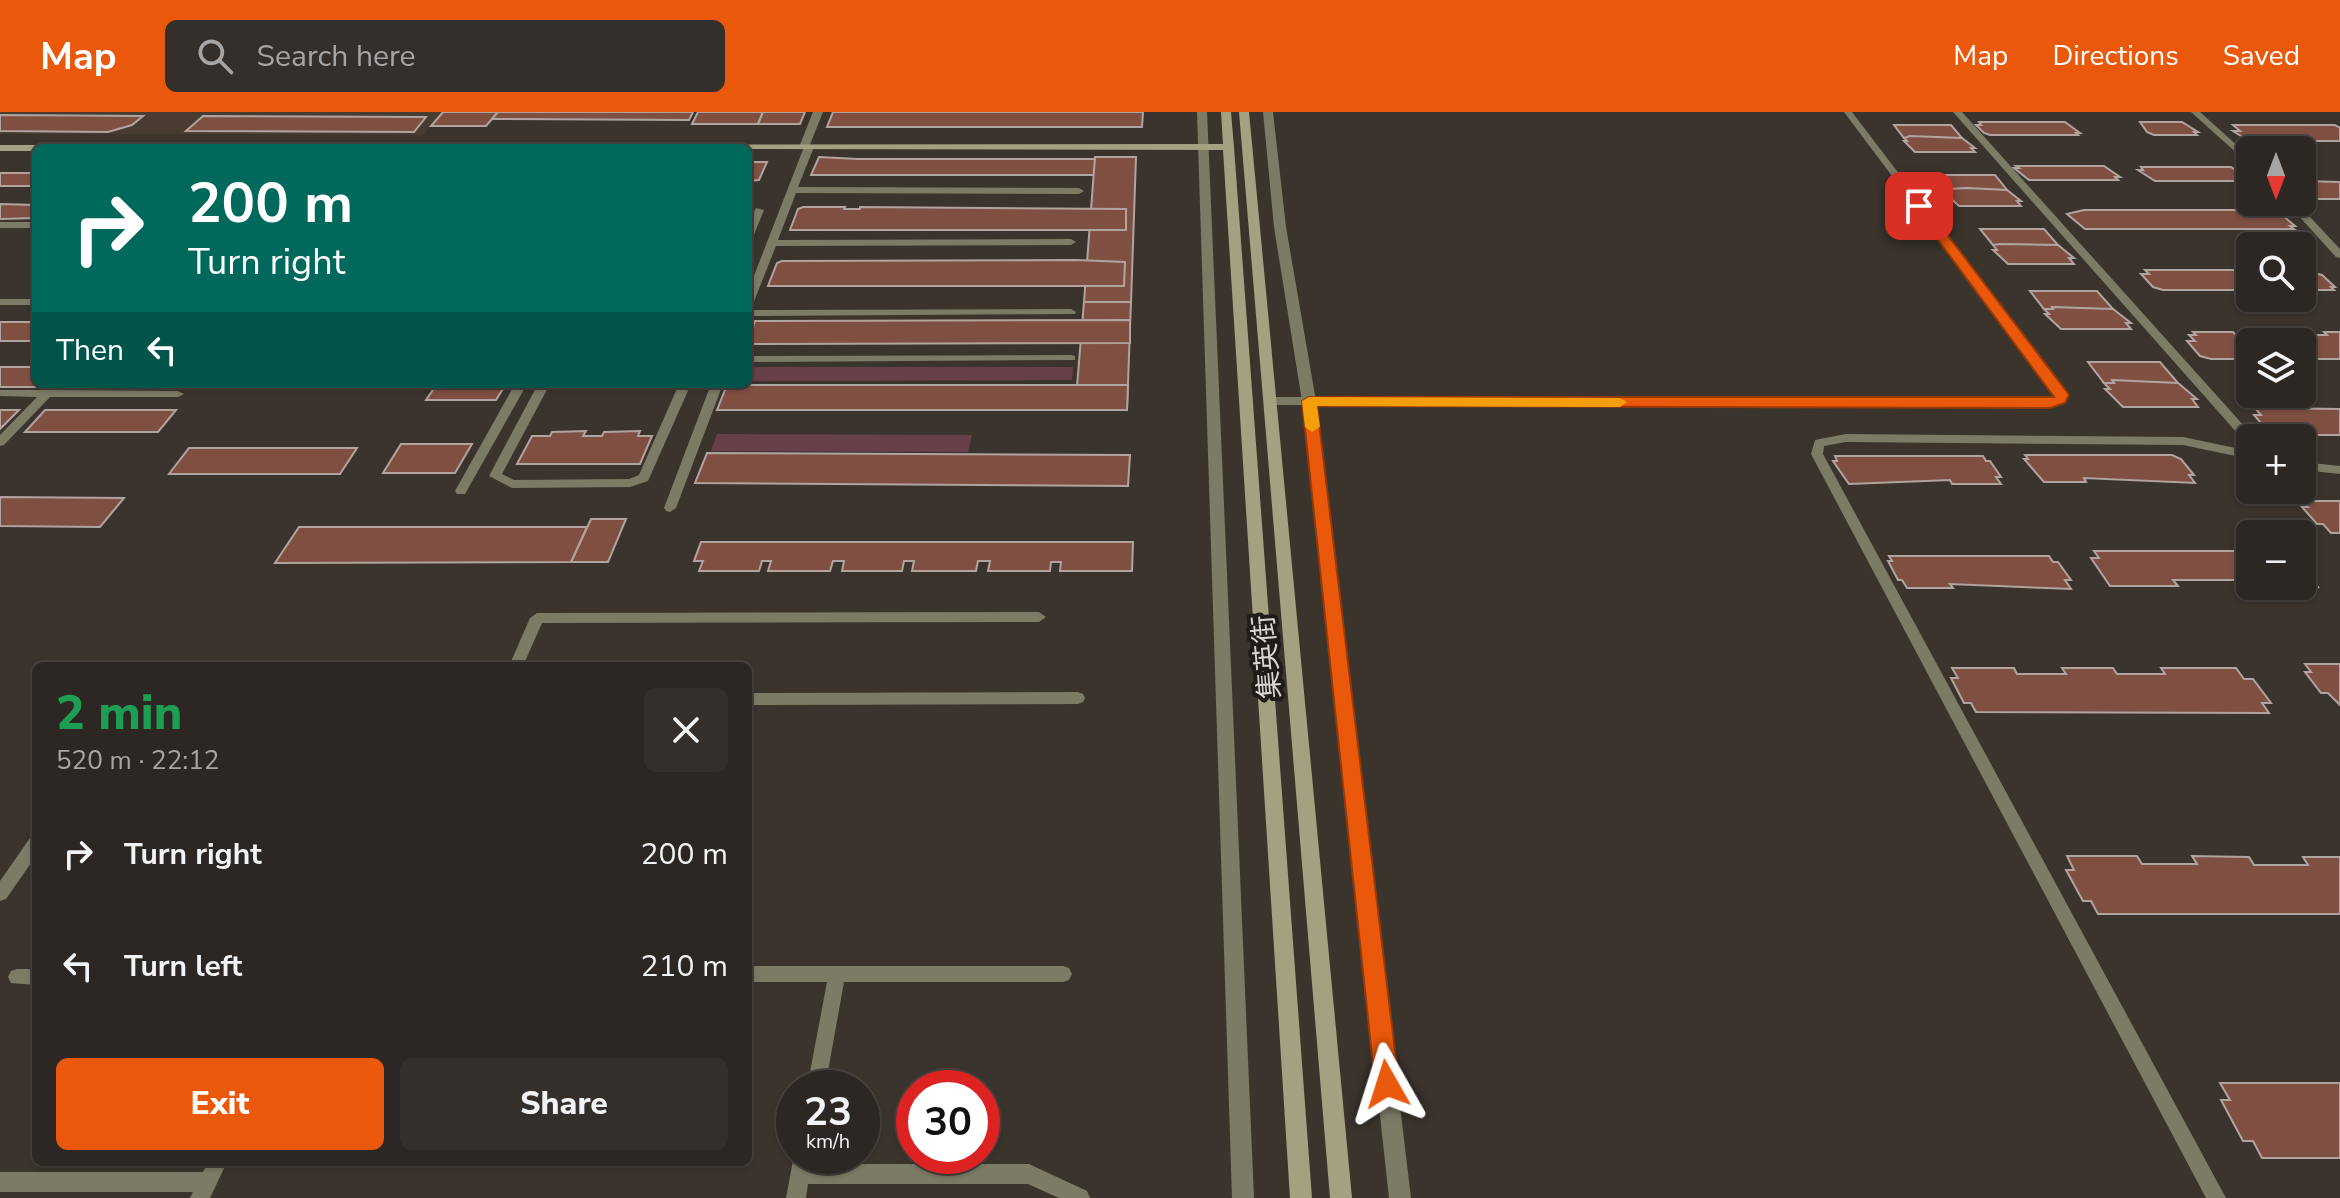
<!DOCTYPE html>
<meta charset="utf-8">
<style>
body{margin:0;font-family:"Nunito Sans","Noto Sans SC",sans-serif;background:#342f2a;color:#f1f3f6;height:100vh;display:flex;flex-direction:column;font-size:30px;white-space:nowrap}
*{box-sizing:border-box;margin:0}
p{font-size:26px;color:#a6a5a5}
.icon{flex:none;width:44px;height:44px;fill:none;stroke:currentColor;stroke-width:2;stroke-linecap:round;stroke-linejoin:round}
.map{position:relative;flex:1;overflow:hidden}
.drawer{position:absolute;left:32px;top:550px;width:720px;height:504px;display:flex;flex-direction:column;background:#2c2722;border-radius:12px;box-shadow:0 2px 6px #0004,0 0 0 2px #484440}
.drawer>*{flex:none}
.top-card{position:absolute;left:32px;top:32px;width:720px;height:244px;border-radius:12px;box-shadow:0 2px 6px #0004,0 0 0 2px #484440;background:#00695c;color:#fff;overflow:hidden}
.needle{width:52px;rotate:180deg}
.fabs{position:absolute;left:2236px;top:24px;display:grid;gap:16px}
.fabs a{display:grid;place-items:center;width:80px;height:80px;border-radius:12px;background:#2c2722;box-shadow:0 2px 6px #0004,0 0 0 2px #484440;font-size:40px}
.speed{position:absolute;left:776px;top:958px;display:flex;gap:16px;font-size:40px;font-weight:700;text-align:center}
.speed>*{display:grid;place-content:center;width:104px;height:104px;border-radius:50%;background:#2c2722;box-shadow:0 2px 6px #0004,0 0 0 2px #484440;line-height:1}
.speed small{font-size:20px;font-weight:400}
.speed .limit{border:12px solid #d22;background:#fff;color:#111}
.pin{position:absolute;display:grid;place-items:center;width:68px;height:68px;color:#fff;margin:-34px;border-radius:16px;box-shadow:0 4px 12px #0006}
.me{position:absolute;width:88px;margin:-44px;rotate:354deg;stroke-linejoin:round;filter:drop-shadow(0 0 6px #0008)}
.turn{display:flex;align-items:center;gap:28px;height:168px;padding:0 24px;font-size:36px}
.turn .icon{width:104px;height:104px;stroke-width:2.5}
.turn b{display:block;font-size:56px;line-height:68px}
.then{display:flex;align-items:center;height:76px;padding:0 24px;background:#0003;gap:16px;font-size:30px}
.round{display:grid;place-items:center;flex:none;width:84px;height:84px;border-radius:12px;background:#342f2a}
.summary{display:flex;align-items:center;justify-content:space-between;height:136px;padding:0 24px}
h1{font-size:48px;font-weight:800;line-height:60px;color:#1e9e55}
.cta{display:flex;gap:16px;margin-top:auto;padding:16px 24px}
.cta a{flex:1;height:92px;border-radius:12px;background:#ea580c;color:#fff;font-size:32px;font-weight:800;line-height:92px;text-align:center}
.cta a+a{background:#342f2a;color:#f1f3f6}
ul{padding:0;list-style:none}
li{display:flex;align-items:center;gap:24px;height:112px;padding:0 24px}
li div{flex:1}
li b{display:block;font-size:30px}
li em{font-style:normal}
header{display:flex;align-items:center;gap:48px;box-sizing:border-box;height:112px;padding:0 40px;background:#ea580c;color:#fff}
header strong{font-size:38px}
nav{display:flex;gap:44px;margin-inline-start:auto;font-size:28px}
.search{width:560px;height:72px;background:#342f2a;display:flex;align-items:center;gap:20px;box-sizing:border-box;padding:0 28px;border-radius:12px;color:#a6a5a5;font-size:30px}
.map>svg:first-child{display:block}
</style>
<header>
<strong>Map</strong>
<div class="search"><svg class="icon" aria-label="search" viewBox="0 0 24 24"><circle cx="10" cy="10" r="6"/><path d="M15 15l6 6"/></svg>Search here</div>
<nav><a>Map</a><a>Directions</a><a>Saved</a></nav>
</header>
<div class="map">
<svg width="2340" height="1086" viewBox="0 0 2340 1086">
<rect width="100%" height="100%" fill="#3b342d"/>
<polygon fill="#473c2f" points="0,0 442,0 423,23 0,22"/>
<g fill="#68404a">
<polygon points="748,255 1073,255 1072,268 748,269"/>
<polygon points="717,322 972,323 968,340 711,339"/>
</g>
<g fill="#7f4f42" stroke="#b1a4a0" stroke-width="2">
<polygon points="443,0 498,0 486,14 431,14"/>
<polygon points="498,0 693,0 689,8 492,7"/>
<polygon points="698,0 763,0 758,12 692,12"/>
<polygon points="763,0 805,0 800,12 758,12"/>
<polygon points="833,0 1143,0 1142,15 827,15"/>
<polygon points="0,3 143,4 132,13 108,20 0,19"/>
<polygon points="203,4 426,5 414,20 186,19"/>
<polygon points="1979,10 2065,10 2080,21 2076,21 2078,23 1990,23 1984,21 1976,13 1981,13"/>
<polygon points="2140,10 2182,10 2198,20 2194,20 2197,23 2154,23 2147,20"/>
<polygon points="1894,13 1951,13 1962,26 1904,26"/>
<polygon points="2233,13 2335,13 2340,16 2340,29 2249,29 2233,19 2240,19"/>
<polygon points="1910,24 1962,26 1975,36 1971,36 1975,40 1915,40 1904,29 1907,29 1904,26"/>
<polygon points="819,45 858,47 1130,47 1129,63 811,63"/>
<polygon points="1095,45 1136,45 1131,190 1084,190"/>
<polygon points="748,50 767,50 759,68 748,69"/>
<polygon points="2016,54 2104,54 2120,65 2115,65 2118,68 2029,68 2014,56 2019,56"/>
<polygon points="2141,55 2231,55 2249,67 2244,67 2247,69 2155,69 2138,58 2143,58"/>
<rect x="0" y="61" width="36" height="13"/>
<polygon points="1934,63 1995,63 2007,78 1946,77"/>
<polygon points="2302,69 2340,70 2340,87 2310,87 2303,84"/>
<polygon points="1967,76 2007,78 2021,89 2017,89 2021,94 1959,94 1946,82 1949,82 1946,77"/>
<polygon points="0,92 36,93 36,106 0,107"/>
<polygon points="803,95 845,95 844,97 860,97 860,95 1126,97 1126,118 790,118 798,97"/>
<polygon points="2084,98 2262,98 2281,102 2295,114 2290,114 2294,117 2085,117 2067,102"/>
<polygon points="1980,117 2044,117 2058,133 1993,133"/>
<polygon points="2000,132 2058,133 2074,146 2069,146 2074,152 2008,152 1993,138 1997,138 1993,133"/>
<polygon points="1076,148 1125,150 1124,174 768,174 777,151 782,149"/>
<polygon points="2145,158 2250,158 2250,178 2163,178 2153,175 2141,162 2149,162"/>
<polygon points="2302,158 2322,163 2335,175 2331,175 2334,178 2302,178"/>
<polygon points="2030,179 2097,179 2113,197 2044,197"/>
<polygon points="1084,190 1131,190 1127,298 1075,298"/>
<polygon points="2052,195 2113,197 2131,211 2126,211 2131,217 2061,217 2045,202 2049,202 2044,197 2053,197"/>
<polygon points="1130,208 1130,231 748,232 755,209"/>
<rect x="0" y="210" width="36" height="19"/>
<polygon points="2193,220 2233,220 2236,223 2292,220 2295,223 2327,223 2324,220 2340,220 2340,247 2302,247 2302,230 2250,230 2250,247 2211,247 2200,244 2187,229 2195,229 2189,223 2196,223"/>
<polygon points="2088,250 2160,250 2178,271 2104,271"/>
<polygon points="0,255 36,255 36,272 43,272 40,275 0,275"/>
<polygon points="2112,268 2178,271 2197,287 2192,287 2198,295 2123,295 2105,277 2110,277 2104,271 2114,271"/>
<polygon points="69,272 197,272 194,276 66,275"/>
<polygon points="437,272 506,272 496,288 426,288"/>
<polygon points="727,273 1128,273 1127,298 717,298"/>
<polygon points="2255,296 2340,297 2340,323 2287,323 2290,326 2274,326 2254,303 2261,303"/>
<polygon points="0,298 19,298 0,317"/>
<polygon points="45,298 176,298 158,320 25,320"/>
<polygon points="586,319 583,324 602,324 604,320 640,319 638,324 652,324 640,352 517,352 532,324 550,324 552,320"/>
<polygon points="401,332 472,332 455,361 383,361"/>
<polygon points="189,336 357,336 340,362 169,362"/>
<polygon points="707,341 1130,343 1128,374 695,371"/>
<polygon points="2025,343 2172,343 2181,347 2194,363 2189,363 2195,371 2084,366 2086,370 2044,370 2024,347 2028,347"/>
<polygon points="1835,344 1983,344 1986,349 1990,349 2001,365 1996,365 2001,372 1952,372 1950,368 1849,372 1833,349 1837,349"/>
<polygon points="0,385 124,386 100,415 0,414"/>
<polygon points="2303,389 2340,389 2340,421 2331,421 2323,412 2317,412 2302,395 2308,395"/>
<polygon points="591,407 626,407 608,450 571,450"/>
<polygon points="299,415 587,415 571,450 275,451"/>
<polygon points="701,430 1133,430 1132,459 1060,459 1061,450 1051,450 1050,459 988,459 990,449 978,449 976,459 912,459 914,449 904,449 902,459 842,459 844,449 833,449 830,459 768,459 771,449 762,449 759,459 699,459 703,449 694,449"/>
<polygon points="2094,439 2250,439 2250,474 2302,474 2302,456 2318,475 2243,474 2238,468 2173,468 2178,474 2110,474 2091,446 2099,446"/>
<polygon points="1889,444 2049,444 2053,450 2058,450 2071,468 2065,468 2071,477 1950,472 1953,476 1907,476 1902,468 1898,468 1888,449 1892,449"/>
<polygon points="2305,552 2340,552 2340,593 2328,581 2321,581 2305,560 2311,560"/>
<polygon points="1952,556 2014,556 2017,562 2066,562 2062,556 2113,556 2117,562 2165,562 2161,556 2236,556 2244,567 2253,567 2271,591 2262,591 2269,601 1976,600 1971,591 1964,591 1951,566 1958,566"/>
<polygon points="2067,744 2137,744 2142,752 2197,752 2192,744 2249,745 2254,753 2308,753 2303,745 2340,745 2340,802 2098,802 2091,789 2083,789 2066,758 2074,758"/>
<polygon points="2220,971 2340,971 2340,1046 2262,1046 2253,1029 2243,1029 2221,988 2230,988"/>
</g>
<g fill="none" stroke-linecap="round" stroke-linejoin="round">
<g fill="#7c7b66" fill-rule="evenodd">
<polygon points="1844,0 1852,0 2066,281 2068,283 2064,290 2050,295 1270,293 1264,289 1270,285 2055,286 2056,283"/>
<polygon points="1953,0 1962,0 2254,325 2250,326 2250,332 2246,331"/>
<polygon points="2191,0 2200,0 2250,45 2250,53"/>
<polygon points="809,32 814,35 798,75 1079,76 1084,79 1079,82 796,81 778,128 1071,127 1076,130 1071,133 776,134 753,192 748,195 748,179 804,35"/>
<polygon points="2286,90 2296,90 2340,137 2340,146 2336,145"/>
<polygon points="756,96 764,98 753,125 748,128 748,113"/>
<rect x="0" y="110" width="36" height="6"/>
<rect x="0" y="187" width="36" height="6"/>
<polygon points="1071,197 1076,200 1075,202 748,204 748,198"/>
<polygon points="1071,243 1075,244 1075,248 748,250 748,244"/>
<polygon points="515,272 527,272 465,382 457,382 455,379"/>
<polygon points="538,272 550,272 502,362 514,368 629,367 639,363 679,272 691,272 648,369 630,375 512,376 489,364"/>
<polygon points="711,272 723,272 676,396 670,400 666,399 664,396"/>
<polygon points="50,275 56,278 178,279 184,282 178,285 50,285 4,333 0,334 0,323 37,285 0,284 0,278 44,278"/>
<polygon points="1846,322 2183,325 2250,339 2250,347 2183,333 1846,330 1824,334 1823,342 2226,1086 2206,1086 1811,342 1815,328"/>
<polygon points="2302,350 2340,354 2340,362 2302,358"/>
<polygon points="1039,500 1046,505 1039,510 542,511 523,554 509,554 530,506 537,501"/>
<polygon points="1078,580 1083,582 1085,586 1083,590 1078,592 748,593 748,581"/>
<polygon points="36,724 36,744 6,787 0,789 0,769 30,726"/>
<polygon points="748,854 1063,854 1069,856 1072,862 1069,868 1063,870 844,870 825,976 807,976 827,870 748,870"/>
<polygon points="17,857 36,857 36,873 11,871 8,865 11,859"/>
<polygon points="794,1043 812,1044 811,1052 1029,1052 1087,1079 1090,1086 1059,1086 1028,1072 808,1072 806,1086 786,1086"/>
<polygon points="208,1050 227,1050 210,1086 190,1086 193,1080 0,1080 0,1060 203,1060"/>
</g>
<g fill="#7c7b66" fill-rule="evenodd">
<polygon points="813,0 823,0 809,35 800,37 799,35"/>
<polygon points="1197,0 1207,0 1254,1086 1232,1086"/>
<polygon points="1263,0 1273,0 1286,115 1316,289 1411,1086 1389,1086 1302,289 1274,115"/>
</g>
<g fill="#a4a180" fill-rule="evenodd">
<polygon points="1221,0 1231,0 1234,35 1312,1086 1290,1086 1223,38 306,36 311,33 1223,32"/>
<polygon points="1239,0 1249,0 1352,1086 1330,1086"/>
<polygon points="0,33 36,33 41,36 36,36 36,39 0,39"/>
</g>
</g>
<polygon fill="#ea580c" stroke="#983908" stroke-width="2" points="1919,91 1924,92 2067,280 2069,283 2065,291 2050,296 1317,294 1399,972 1396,980 1387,984 1379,980 1375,972 1302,289 1309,285 2054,285 1913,94"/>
<polygon fill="#f59e0b" points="1309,285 1620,286 1627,290 1620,295 1317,294 1320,315 1312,320 1305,315 1302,289"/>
<g text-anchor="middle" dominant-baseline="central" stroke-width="8" stroke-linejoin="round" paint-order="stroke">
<g font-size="28" fill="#dad5d0" stroke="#201c19">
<text transform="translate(1267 545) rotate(-95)">集英街</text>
</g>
</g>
</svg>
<div class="fabs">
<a><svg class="needle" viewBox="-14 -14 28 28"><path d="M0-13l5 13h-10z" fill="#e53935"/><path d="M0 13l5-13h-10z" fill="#a6a5a5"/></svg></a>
<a><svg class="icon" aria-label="search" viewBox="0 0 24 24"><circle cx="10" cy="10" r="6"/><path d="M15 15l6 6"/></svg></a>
<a><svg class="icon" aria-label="layers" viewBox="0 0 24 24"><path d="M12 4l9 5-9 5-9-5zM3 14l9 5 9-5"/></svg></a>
<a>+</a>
<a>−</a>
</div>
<div class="speed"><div>23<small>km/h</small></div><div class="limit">30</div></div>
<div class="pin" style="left:1919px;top:94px;background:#d93025"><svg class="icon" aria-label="arrive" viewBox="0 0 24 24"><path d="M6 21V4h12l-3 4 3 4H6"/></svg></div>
<svg class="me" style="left:1387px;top:972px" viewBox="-20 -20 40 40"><path d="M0-17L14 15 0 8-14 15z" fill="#ea580c" stroke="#fff" stroke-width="4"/></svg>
<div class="top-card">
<div class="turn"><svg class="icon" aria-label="right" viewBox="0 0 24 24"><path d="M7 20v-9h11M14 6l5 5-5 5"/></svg><div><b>200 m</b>Turn right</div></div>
<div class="then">Then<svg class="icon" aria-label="left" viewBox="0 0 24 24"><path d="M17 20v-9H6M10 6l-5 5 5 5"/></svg></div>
</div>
<section class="drawer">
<div class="summary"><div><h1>2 min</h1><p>520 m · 22:12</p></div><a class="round"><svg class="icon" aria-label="close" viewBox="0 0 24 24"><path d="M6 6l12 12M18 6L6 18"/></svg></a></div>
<ul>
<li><svg class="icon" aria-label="right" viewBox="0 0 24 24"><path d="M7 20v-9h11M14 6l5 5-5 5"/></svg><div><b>Turn right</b></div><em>200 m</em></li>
<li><svg class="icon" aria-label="left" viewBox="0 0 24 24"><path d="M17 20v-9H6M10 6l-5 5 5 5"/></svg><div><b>Turn left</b></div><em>210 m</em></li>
</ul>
<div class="cta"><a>Exit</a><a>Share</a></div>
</section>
</div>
